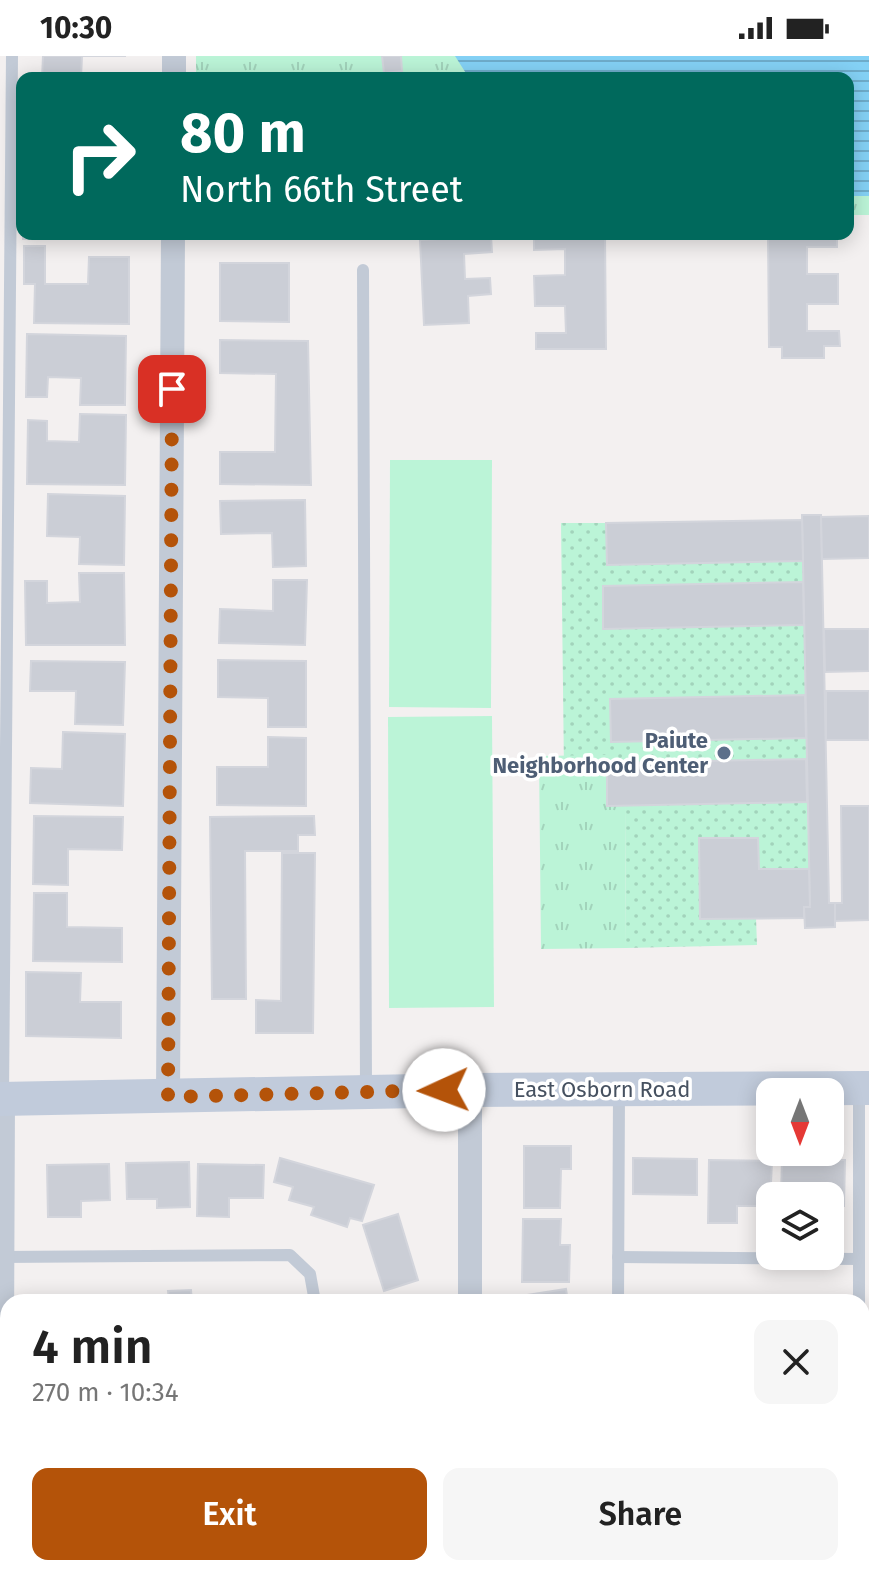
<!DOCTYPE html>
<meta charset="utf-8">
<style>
body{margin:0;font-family:"Fira Sans",sans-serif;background:#f6f6f6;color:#222;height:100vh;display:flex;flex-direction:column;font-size:30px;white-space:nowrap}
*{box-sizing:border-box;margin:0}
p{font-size:26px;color:#767676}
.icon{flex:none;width:44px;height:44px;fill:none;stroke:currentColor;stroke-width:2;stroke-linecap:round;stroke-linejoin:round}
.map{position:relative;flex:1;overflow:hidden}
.panel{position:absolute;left:0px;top:1238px;width:870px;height:282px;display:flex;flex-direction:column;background:#fff;border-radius:24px 24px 0 0;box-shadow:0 4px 20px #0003}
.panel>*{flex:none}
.top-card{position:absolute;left:16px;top:16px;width:838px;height:168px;border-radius:16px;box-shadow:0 4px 20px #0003;background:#00695c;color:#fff;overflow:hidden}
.needle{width:52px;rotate:180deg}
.controls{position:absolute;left:756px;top:1022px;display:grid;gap:16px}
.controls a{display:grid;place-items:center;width:88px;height:88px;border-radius:16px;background:#fff;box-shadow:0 4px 20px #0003;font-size:40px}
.pin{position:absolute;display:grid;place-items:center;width:68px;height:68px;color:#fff;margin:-34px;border-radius:16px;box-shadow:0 4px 12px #0006}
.me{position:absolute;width:88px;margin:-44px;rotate:268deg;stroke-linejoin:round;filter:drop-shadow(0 0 6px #0008)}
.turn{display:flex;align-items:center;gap:28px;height:168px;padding:0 32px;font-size:36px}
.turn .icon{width:104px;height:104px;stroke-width:2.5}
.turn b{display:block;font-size:56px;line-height:68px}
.round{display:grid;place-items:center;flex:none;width:84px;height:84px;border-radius:16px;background:#f6f6f6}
.summary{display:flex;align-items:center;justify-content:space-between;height:136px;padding:0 32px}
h1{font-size:48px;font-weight:600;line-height:60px}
.cta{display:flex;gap:16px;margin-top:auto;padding:16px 32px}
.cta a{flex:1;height:92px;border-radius:16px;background:#b45309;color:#fff;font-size:32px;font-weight:600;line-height:92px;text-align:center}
.cta a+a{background:#f6f6f6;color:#222}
.status{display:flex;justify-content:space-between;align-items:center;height:56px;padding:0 40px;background:#fff;direction:ltr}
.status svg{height:22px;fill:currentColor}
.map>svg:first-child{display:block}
</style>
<div class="status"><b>10:30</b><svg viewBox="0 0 49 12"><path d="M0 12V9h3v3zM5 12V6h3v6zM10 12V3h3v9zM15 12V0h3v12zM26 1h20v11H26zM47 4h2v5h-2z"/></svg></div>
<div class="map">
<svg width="869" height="1519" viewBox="0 0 869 1519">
<defs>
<pattern id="grass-dots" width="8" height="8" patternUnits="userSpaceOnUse" patternTransform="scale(2)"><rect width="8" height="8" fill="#bbf4d7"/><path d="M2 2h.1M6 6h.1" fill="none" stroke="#a2d3bb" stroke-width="1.8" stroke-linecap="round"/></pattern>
<pattern id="park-tufts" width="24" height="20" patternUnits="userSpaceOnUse" patternTransform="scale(2)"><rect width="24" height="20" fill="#bbf4d7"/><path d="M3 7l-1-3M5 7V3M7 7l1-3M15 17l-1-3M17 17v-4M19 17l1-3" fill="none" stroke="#a2d3bb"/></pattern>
<pattern id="water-rules" width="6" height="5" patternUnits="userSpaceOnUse" patternTransform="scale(2)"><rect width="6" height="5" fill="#84d1f5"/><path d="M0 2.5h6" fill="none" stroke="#6eacca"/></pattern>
</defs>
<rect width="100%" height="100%" fill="#f3f0f0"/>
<g fill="url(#grass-dots)">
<polygon points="561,467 606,467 608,509 803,505 803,526 603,530 603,572 804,569 805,639 610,643 612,686 806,682 806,703 607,707 607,714 564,714"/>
<polygon points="807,746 809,813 759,813 758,782 699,782 700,863 756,862 757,889 626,892 625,749"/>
</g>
<g fill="url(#park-tufts)">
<polygon points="196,0 869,0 869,159 848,159 848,22 196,22"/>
<polygon points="607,699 607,749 625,749 626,892 541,893 539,700"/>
</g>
<g fill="#bbf4d7">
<polygon points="390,404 492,404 491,652 389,651"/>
<polygon points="492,660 494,951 389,952 388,661"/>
</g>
<polygon fill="url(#water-rules)" points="455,0 869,0 869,140 848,140 848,22 469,22"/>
<g fill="#cbced6" stroke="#d3d5dc" stroke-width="2">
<polygon points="43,0 126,0 82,0 81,22 42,22"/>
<polygon points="382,0 401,0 402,15 384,17"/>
<rect x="23" y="178" width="31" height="5"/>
<polygon points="88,178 128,178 127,183 88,183"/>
<rect x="225" y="178" width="28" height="3"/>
<polygon points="534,178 605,178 606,293 536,293 536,277 566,277 565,250 535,250 534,220 565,219 565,193 534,194"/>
<polygon points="768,178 837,178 837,191 807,191 807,218 838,218 838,248 807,248 807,275 839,275 840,290 824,290 824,302 782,302 782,291 769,291"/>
<polygon points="491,180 492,196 464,198 465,223 490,222 491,238 468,240 469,267 424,269 420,184"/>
<polygon points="24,190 45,190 45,228 88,228 89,201 129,201 129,268 34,267 35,228 24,228"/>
<polygon points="220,207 289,207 289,266 220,265"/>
<polygon points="27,278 126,280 125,349 80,349 81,322 48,321 47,341 26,341"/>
<polygon points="220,284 308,285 311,429 220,428 220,396 275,396 276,318 220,317"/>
<polygon points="80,358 126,359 125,429 27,428 28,364 47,365 47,385 79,386"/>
<polygon points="48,438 125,440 124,509 79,508 80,481 47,480"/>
<polygon points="305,444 306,510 273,511 272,477 221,478 220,445"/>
<polygon points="802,459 821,459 829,847 835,847 835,871 805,872 804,851 810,851"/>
<polygon points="869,460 869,502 822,503 821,461"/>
<polygon points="802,464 803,505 607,509 606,467"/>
<polygon points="79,517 124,517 125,589 26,589 25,525 47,525 47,547 80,546"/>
<polygon points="273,524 307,524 305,589 219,587 220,553 273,555"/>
<polygon points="803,526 804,569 603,573 603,530"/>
<polygon points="824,573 869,573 869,615 825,616"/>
<polygon points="218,604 306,605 306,671 268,671 268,642 218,641"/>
<polygon points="31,605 125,606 123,669 75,668 76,635 30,635"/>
<rect x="826" y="635" width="43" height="49"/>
<polygon points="805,639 806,682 611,686 610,643"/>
<polygon points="63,676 125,678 123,750 30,747 31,712 62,713"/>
<polygon points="268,681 306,682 306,750 217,749 217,711 268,711"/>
<polygon points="806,703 807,746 607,750 607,707"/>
<polygon points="841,750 869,750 869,864 835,865 835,847 842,847"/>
<polygon points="34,760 123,761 122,794 68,793 68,829 33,828"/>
<polygon points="314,760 315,779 298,779 298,795 245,795 246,943 212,943 210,761"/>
<polygon points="699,782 758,782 759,813 809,813 810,851 804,851 804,862 700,863"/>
<polygon points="282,797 315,797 313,977 256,977 256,944 281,945"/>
<polygon points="34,837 67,837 67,871 122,872 122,906 33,905"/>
<polygon points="26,916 81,917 80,946 121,946 121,982 26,980"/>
<polygon points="524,1090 571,1090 571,1113 561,1113 560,1152 524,1152"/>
<polygon points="280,1102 374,1129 362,1165 350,1162 347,1171 311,1159 314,1151 289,1144 293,1131 274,1126"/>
<polygon points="633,1102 697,1103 697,1139 633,1138"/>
<polygon points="782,1103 845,1104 844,1150 832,1150 832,1166 830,1140 781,1140"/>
<polygon points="709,1104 772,1105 770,1150 737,1150 737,1167 708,1167"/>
<polygon points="189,1106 190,1151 157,1152 157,1143 127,1143 126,1107"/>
<polygon points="109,1108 110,1144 81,1145 81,1161 48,1161 47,1109"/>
<polygon points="198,1108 264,1109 263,1142 229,1142 229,1161 197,1160"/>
<polygon points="398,1158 418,1224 384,1235 363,1169"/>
<polygon points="523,1163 561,1163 560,1189 570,1189 569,1226 522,1226"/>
<polygon points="566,1233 568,1246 521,1246 520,1240"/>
<polygon points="191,1234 192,1246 127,1246 169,1244 168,1235"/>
<polygon points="208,1512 260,1512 262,1519 196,1519 195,1514"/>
<polygon points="271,1512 334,1512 335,1519 272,1519"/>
<polygon points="350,1512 376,1512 359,1519 353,1519"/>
<polygon points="607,1512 678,1512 679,1514 670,1519 610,1519"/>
<polygon points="190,1515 190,1519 163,1519 163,1516"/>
<polygon points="46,1517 109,1518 109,1519 45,1519"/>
</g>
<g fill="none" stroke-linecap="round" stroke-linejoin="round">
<g stroke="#c2cad6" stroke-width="12">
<polyline points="363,214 366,1033"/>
<polyline points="859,1035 859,1246"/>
<polyline points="3,1039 12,0"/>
<polyline points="1,1201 290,1199 310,1218 315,1246"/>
<polyline points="618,1201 859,1203"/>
<polyline points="618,1246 619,1037"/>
<polyline points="765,1519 774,1514 859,1513"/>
</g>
<g stroke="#c2cad6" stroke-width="24">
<polyline points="174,0 174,22"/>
<polyline points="470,1034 470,1246"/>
<polyline points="168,1041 173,178"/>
<polyline points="555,1512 560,1519"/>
<polyline points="1,1519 3,1043"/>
<polyline points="478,1519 493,1512"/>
</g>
<polyline stroke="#c1cbdb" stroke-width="34" points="0,1043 470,1034 869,1032"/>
</g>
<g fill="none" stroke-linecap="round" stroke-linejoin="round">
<polyline stroke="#b45309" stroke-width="14" stroke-dasharray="0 25.2" points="172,333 168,1041 444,1034"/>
</g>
<circle fill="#5c6f8a" stroke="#fff" stroke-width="3" cx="724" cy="697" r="8"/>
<g text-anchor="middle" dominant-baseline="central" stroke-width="7" stroke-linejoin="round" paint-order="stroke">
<g font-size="22" font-weight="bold" fill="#4e5e75" stroke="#fff" text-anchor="end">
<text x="708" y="684">Paiute<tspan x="708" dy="25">Neighborhood Center</tspan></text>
</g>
<g font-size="22" fill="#465160" stroke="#fff">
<text x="602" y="1033">East Osborn Road</text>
</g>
</g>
</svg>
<div class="controls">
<a><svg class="needle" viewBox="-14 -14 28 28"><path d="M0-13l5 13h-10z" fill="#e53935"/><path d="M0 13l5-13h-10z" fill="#767676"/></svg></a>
<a><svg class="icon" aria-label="layers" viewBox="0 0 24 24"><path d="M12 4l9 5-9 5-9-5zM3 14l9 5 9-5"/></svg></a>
</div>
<div class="pin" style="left:172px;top:333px;background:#d93025"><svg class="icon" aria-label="arrive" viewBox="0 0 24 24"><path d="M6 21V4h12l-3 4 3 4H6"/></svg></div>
<svg class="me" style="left:444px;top:1034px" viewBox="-20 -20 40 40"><circle r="19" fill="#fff"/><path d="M0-13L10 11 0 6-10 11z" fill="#b45309"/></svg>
<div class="top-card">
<div class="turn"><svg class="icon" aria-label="right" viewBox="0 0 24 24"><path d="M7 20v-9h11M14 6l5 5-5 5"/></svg><div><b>80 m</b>North 66th Street</div></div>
</div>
<section class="panel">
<div class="summary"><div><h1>4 min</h1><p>270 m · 10:34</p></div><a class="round"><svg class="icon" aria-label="close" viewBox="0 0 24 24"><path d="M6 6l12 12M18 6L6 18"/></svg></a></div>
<div class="cta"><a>Exit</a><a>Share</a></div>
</section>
</div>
